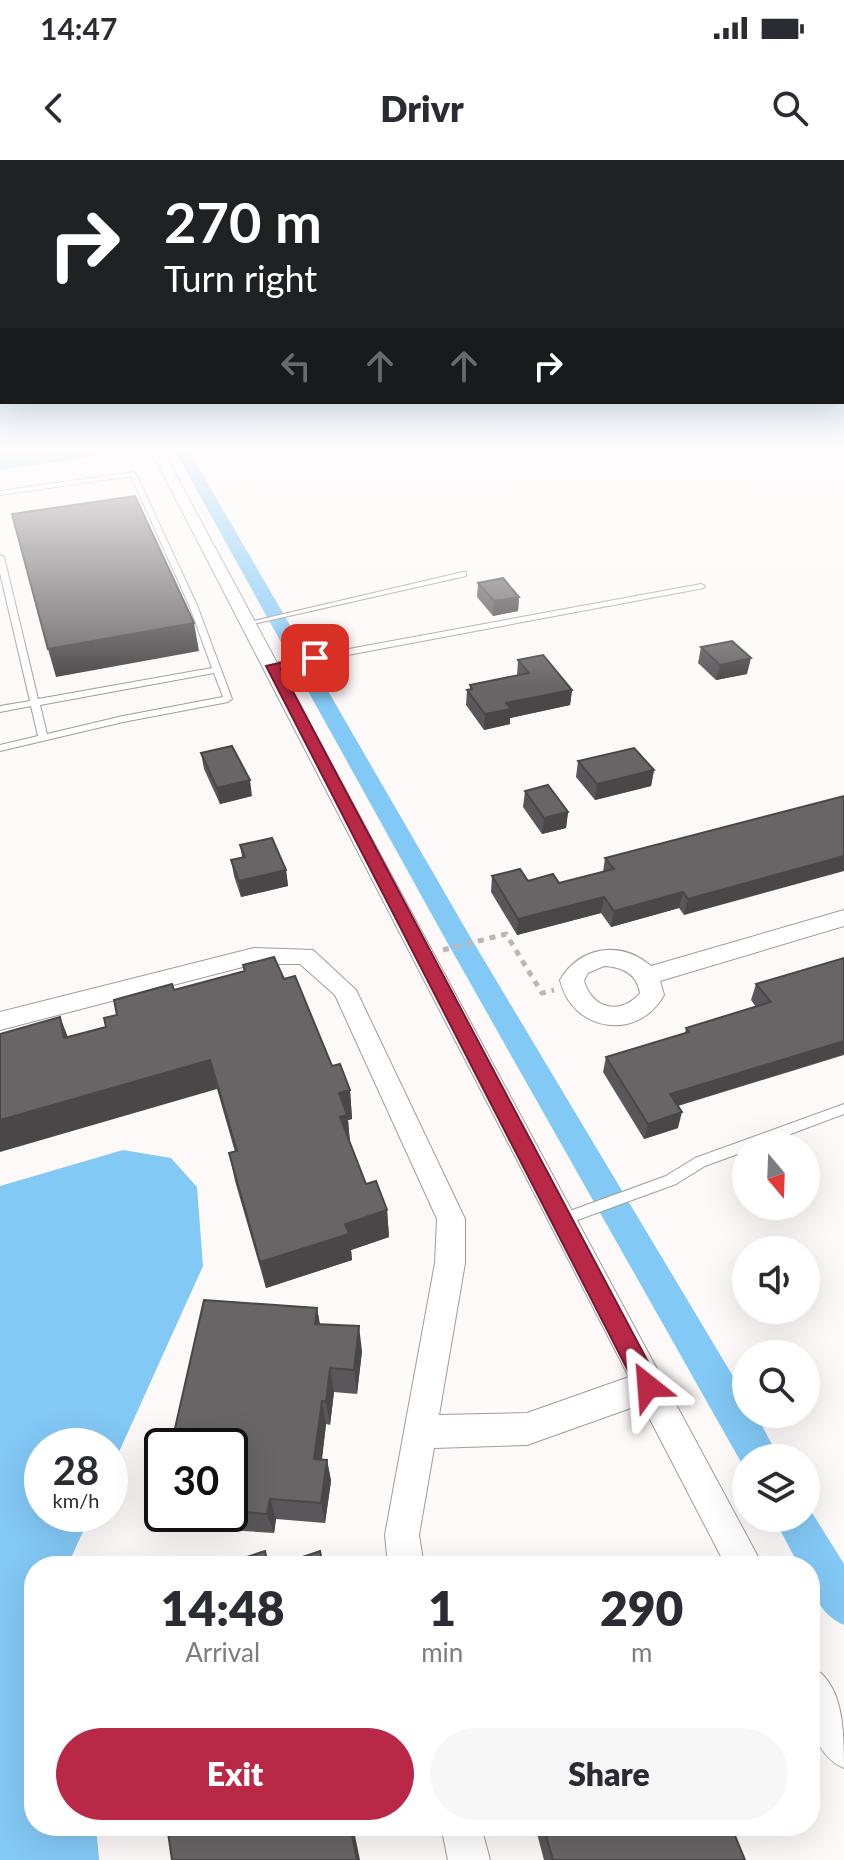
<!DOCTYPE html>
<style>
body{margin:0;font-family:Lato,sans-serif;background:#f7f7f7;color:#2b2b33;height:100vh;display:flex;flex-direction:column;font-size:30px;white-space:nowrap}
*{box-sizing:border-box;margin:0}
p{font-size:26px;color:#7c7c81}
.icon{flex:none;width:44px;height:44px;fill:none;stroke:currentColor;stroke-width:2;stroke-linecap:round;stroke-linejoin:round}
.map{position:relative;flex:1;overflow:hidden}
.sheet{position:absolute;left:24px;top:1396px;width:796px;height:280px;display:flex;flex-direction:column;background:#fff;border-radius:32px;box-shadow:0 8px 32px #0002}
.sheet>*{flex:none}
.top-card{position:absolute;left:0px;top:0px;width:844px;height:244px;box-shadow:0 8px 32px #0002;background:#202124;color:#fff;overflow:hidden}
.needle{width:52px;rotate:161deg}
.tools{position:absolute;left:732px;top:972px;display:grid;gap:16px}
.tools a{display:grid;place-items:center;width:88px;height:88px;border-radius:50%;background:#fff;box-shadow:0 8px 32px #0002;font-size:40px}
.speed{position:absolute;left:24px;top:1268px;display:flex;gap:16px;font-size:40px;font-weight:700;text-align:center}
.speed>*{display:grid;place-content:center;width:104px;height:104px;border-radius:50%;background:#fff;box-shadow:0 8px 32px #0002;line-height:1}
.speed small{font-size:20px;font-weight:400}
.speed .limit{border:4px solid #111;border-radius:12px;background:#fff;color:#111}
.pin{position:absolute;display:grid;place-items:center;width:68px;height:68px;color:#fff;margin:-34px;border-radius:16px;box-shadow:0 4px 12px #0006}
.me{position:absolute;width:88px;margin:-44px;rotate:332deg;stroke-linejoin:round;filter:drop-shadow(0 0 6px #0008)}
.turn{display:flex;align-items:center;gap:28px;height:168px;padding:0 32px;font-size:36px}
.turn .icon{width:104px;height:104px;stroke-width:2.5}
.turn b{display:block;font-size:56px;line-height:68px}
.lanes{display:flex;align-items:center;height:76px;padding:0 32px;background:#0003;justify-content:center;gap:40px;direction:ltr}
.lanes .off{opacity:.35}
.eta{display:flex;justify-content:space-evenly;align-items:center;height:136px;text-align:center}
.eta b{font-size:48px;font-weight:800;line-height:56px}
.button{display:flex;gap:16px;margin-top:auto;padding:16px 32px}
.button a{flex:1;height:92px;border-radius:48px;background:#b92847;color:#fff;font-size:32px;font-weight:800;line-height:92px;text-align:center}
.button a+a{background:#f7f7f7;color:#2b2b33}
.status{display:flex;justify-content:space-between;align-items:center;height:56px;padding:0 40px;background:#fff;direction:ltr}
.status svg{height:22px;fill:currentColor}
header{display:flex;justify-content:space-between;align-items:center;height:104px;padding:0 32px;background:#fff;font-size:36px;font-weight:800}
.map>svg:first-child{display:block}
</style>
<div class="status"><b>14:47</b><svg viewBox="0 0 49 12"><path d="M0 12V9h3v3zM5 12V6h3v6zM10 12V3h3v9zM15 12V0h3v12zM26 1h20v11H26zM47 4h2v5h-2z"/></svg></div>
<header><svg class="icon" aria-label="back" viewBox="0 0 24 24"><path d="M15 5l-7 7 7 7"/></svg>Drivr<svg class="icon" aria-label="search" viewBox="0 0 24 24"><circle cx="10" cy="10" r="6"/><path d="M15 15l6 6"/></svg></header>
<div class="map">
<svg width="844" height="1700" viewBox="0 0 844 1700">
<rect width="100%" height="100%" fill="#fdf9f8"/>
<g fill="#83c9f6">
<polygon points="0,289 100,289 101,292 86,298 0,310"/>
<polygon points="123,990 171,998 197,1027 203,1106 110,1312 110,1286 42,1286 42,1354 91,1354 71,1398 72,1406 34,1406 34,1666 96,1666 99,1700 0,1700 0,1026"/>
</g>
<g fill="none" stroke-linecap="round" stroke-linejoin="round">
<g fill="#83c9f6" fill-rule="evenodd">
<polygon points="174,289 188,289 472,780 746,1238 746,1254 756,1254 779,1298 746,1298 746,1311 447,782"/>
<path d="M806 1343 844 1404V1465C820 1455 810 1431 810 1406H799L774 1358H806Z"/>
</g>
<defs>
<g id="lane">
<path d="M133 312 136 314 197 445 232 539 228 542 123 562 0 591V585L38 576 31 546 0 552V546L30 541 0 413V395L4 397 38 539 212 508 189 445 131 316 0 335V331ZM214 513 223 537 123 556 47 574 40 545Z"/>
<polygon points="463,412 466,412 466,416 249,465 245,463"/>
<polygon points="701,424 705,426 704,428 273,509 269,506 273,503"/>
<polygon points="844,944 844,954 759,986 746,986 746,991 705,1006 676,1024 561,1066 556,1064 554,1060 556,1056 666,1016 695,998"/>
</g>
<g id="street">
<polygon points="150,289 162,289 763,1406 726,1406 642,1244 527,1285 434,1288 419,1375 424,1406 388,1406 385,1375 435,1103 437,1059 335,835 300,804 254,804 0,870 0,852 254,788 313,790 356,830 465,1059 465,1103 439,1255 527,1253 629,1217"/>
<path d="M844 750V766L660 821 664 835C638 882 572 872 560 820 580 786 621 780 651 806ZM604 806C623 807 637 814 640 833 621 856 591 849 584 820L588 813Z"/>
<path d="M810 1506C844 1522 844 1572 844 1608 805 1591 810 1541 810 1506Z"/>
<polygon points="441,1666 481,1666 490,1700 448,1700"/>
</g>
</defs>
<use href="#lane" stroke="#a09c9b" stroke-width="2"/>
<use href="#street" stroke="#a09c9b" stroke-width="2"/>
<polyline stroke="#bab7b6" stroke-width="5" stroke-dasharray="6 6" stroke-linecap="butt" points="443,790 506,774 542,833 554,830"/>
<use href="#lane" fill="#fff" fill-rule="evenodd"/>
<use href="#street" fill="#fff" fill-rule="evenodd"/>
</g>
<g fill="#595759">
<polygon points="478,423 519,437 518,451 493,456 477,437"/>
<polygon points="701,487 747,514 716,520 698,503"/>
<polygon points="518,500 572,530 570,545 510,558 510,564 484,570 466,545 467,530 470,529 470,525 517,516"/>
<polygon points="201,593 252,636 220,644 204,609"/>
<polygon points="578,601 654,610 651,626 595,640 576,617"/>
<polygon points="525,631 568,652 566,668 542,674 523,647"/>
<polygon points="844,636 684,755 679,748 611,767 601,753 517,775 491,732 492,716 559,723 603,712 605,698"/>
<polygon points="240,685 286,710 288,726 241,737 234,716 231,700 242,697"/>
<polygon points="844,798 844,895 678,946 678,968 644,979 603,912 606,897 685,873 686,868 756,847 751,840 756,824"/>
<polygon points="243,805 284,819 332,906 350,930 352,959 348,960 350,982 366,1024 387,1050 389,1077 351,1090 352,1100 266,1128 235,1021 229,993 235,992 217,929 68,877 106,867 117,855 174,830 244,811"/>
<polygon points="317,1148 320,1164 362,1191 357,1234 334,1232 330,1265 326,1264 322,1300 327,1300 331,1321 325,1363 276,1359 274,1373 169,1366 162,1354 230,1354 230,1286"/>
<polygon points="535,1666 731,1666 745,1700 544,1700"/>
</g>
<g fill="#494748">
<polygon points="519,437 518,451 493,456 494,441"/>
<polygon points="194,463 199,491 56,517 48,489"/>
<polygon points="751,498 747,514 716,520 720,505"/>
<polygon points="572,530 570,545 510,558 510,564 484,570 485,554 506,543"/>
<polygon points="654,610 651,626 595,640 597,624"/>
<polygon points="250,620 252,636 220,644 217,628"/>
<polygon points="568,652 566,668 542,674 544,658"/>
<polygon points="844,696 844,711 684,755 688,739"/>
<polygon points="286,710 288,726 241,737 239,721"/>
<polygon points="683,732 679,748 611,767 614,751"/>
<polygon points="604,737 601,753 517,775 518,759"/>
<polygon points="60,857 72,887 64,878"/>
<polygon points="844,881 844,894 666,949 670,934"/>
<polygon points="210,900 217,929 0,992 0,960"/>
<polygon points="350,930 352,959 348,960 350,984 340,957 339,933"/>
<polygon points="682,952 678,968 644,979 648,964"/>
<polygon points="387,1050 389,1077 351,1090 352,1100 266,1128 260,1102 345,1064"/>
<polygon points="317,1148 321,1173 315,1164"/>
<polygon points="359,1166 362,1191 357,1234 354,1210"/>
<polygon points="330,1208 334,1232 330,1265 326,1242"/>
<polygon points="322,1241 326,1264 319,1320 314,1299"/>
<polygon points="327,1300 331,1321 325,1363 321,1343"/>
<polygon points="270,1339 276,1359 274,1373 267,1354"/>
<polygon points="350,1666 353,1666 360,1700 357,1700"/>
</g>
<g fill="#686567" stroke="#494748" stroke-width="2">
<polygon points="135,336 194,463 48,489 12,354"/>
<polygon points="503,418 519,437 494,441 478,423"/>
<polygon points="732,481 751,498 720,505 701,487"/>
<polygon points="543,495 572,530 506,543 511,549 485,554 467,530 472,529 470,525 529,513 518,500"/>
<polygon points="232,586 250,620 217,628 201,593"/>
<polygon points="634,588 654,610 597,624 578,601"/>
<polygon points="548,625 568,652 544,658 525,631"/>
<polygon points="844,636 844,696 688,739 683,732 614,751 604,737 518,759 492,716 520,709 528,721 553,714 559,723 614,709 605,698"/>
<polygon points="272,678 286,710 239,721 231,700 245,697 240,685"/>
<polygon points="274,797 284,819 295,816 332,906 340,904 350,930 339,933 347,955 340,957 366,1024 376,1021 387,1050 345,1064 349,1074 260,1102 229,993 237,991 210,900 0,960 0,874 60,857 64,878 106,867 104,858 117,855 114,840 172,824 174,830 245,811 243,805"/>
<polygon points="844,798 844,881 670,934 682,952 648,964 606,897 689,872 686,868 771,842 756,824"/>
<polygon points="204,1140 317,1148 315,1164 359,1166 354,1210 330,1208 326,1242 322,1241 314,1299 327,1300 321,1343 270,1339 267,1354 230,1351 230,1286 171,1286"/>
<polygon points="162,1327 162,1346 158,1346"/>
<polygon points="265,1391 268,1406 219,1406"/>
<polygon points="320,1391 323,1406 276,1406"/>
<polygon points="167,1666 350,1666 357,1700 172,1700"/>
<polygon points="543,1666 731,1666 745,1700 553,1700"/>
</g>
<linearGradient id="sky" x2="0" y2="1"><stop stop-color="#7fbcee"/><stop offset="0.55" stop-color="#fefcfc"/><stop offset="1" stop-color="#fefcfc" stop-opacity="0"/></linearGradient>
<rect width="844" height="527" fill="url(#sky)"/>
<polygon fill="#b92847" stroke="#781a2e" stroke-width="2" points="315,495 321,498 319,501 281,509 656,1217 660,1226 656,1234 648,1237 640,1234 266,506"/>
</svg>
<div class="tools">
<a><svg class="needle" viewBox="-14 -14 28 28"><path d="M0-13l5 13h-10z" fill="#e53935"/><path d="M0 13l5-13h-10z" fill="#7c7c81"/></svg></a>
<a><svg class="icon" aria-label="sound" viewBox="0 0 24 24"><path d="M4 9h4l5-4v14l-5-4H4zM17 9q2 3 0 6"/></svg></a>
<a><svg class="icon" aria-label="search" viewBox="0 0 24 24"><circle cx="10" cy="10" r="6"/><path d="M15 15l6 6"/></svg></a>
<a><svg class="icon" aria-label="layers" viewBox="0 0 24 24"><path d="M12 4l9 5-9 5-9-5zM3 14l9 5 9-5"/></svg></a>
</div>
<div class="speed"><div>28<small>km/h</small></div><div class="limit">30</div></div>
<div class="pin" style="left:315px;top:498px;background:#d93025"><svg class="icon" aria-label="arrive" viewBox="0 0 24 24"><path d="M6 21V4h12l-3 4 3 4H6"/></svg></div>
<svg class="me" style="left:648px;top:1226px" viewBox="-20 -20 40 40"><path d="M0-17L14 15 0 8-14 15z" fill="#b92847" stroke="#fff" stroke-width="4"/></svg>
<div class="top-card">
<div class="turn"><svg class="icon" aria-label="right" viewBox="0 0 24 24"><path d="M7 20v-9h11M14 6l5 5-5 5"/></svg><div><b>270 m</b>Turn right</div></div>
<div class="lanes"><svg class="icon off" aria-label="left" viewBox="0 0 24 24"><path d="M17 20v-9H6M10 6l-5 5 5 5"/></svg><svg class="icon off" aria-label="ahead" viewBox="0 0 24 24"><path d="M12 20V5M6 11l6-6 6 6"/></svg><svg class="icon off" aria-label="ahead" viewBox="0 0 24 24"><path d="M12 20V5M6 11l6-6 6 6"/></svg><svg class="icon" aria-label="right" viewBox="0 0 24 24"><path d="M7 20v-9h11M14 6l5 5-5 5"/></svg></div>
</div>
<section class="sheet">
<div class="eta">
<div><b>14:48</b><p>Arrival</p></div>
<div><b>1</b><p>min</p></div>
<div><b>290</b><p>m</p></div>
</div>
<div class="button"><a>Exit</a><a>Share</a></div>
</section>
</div>
